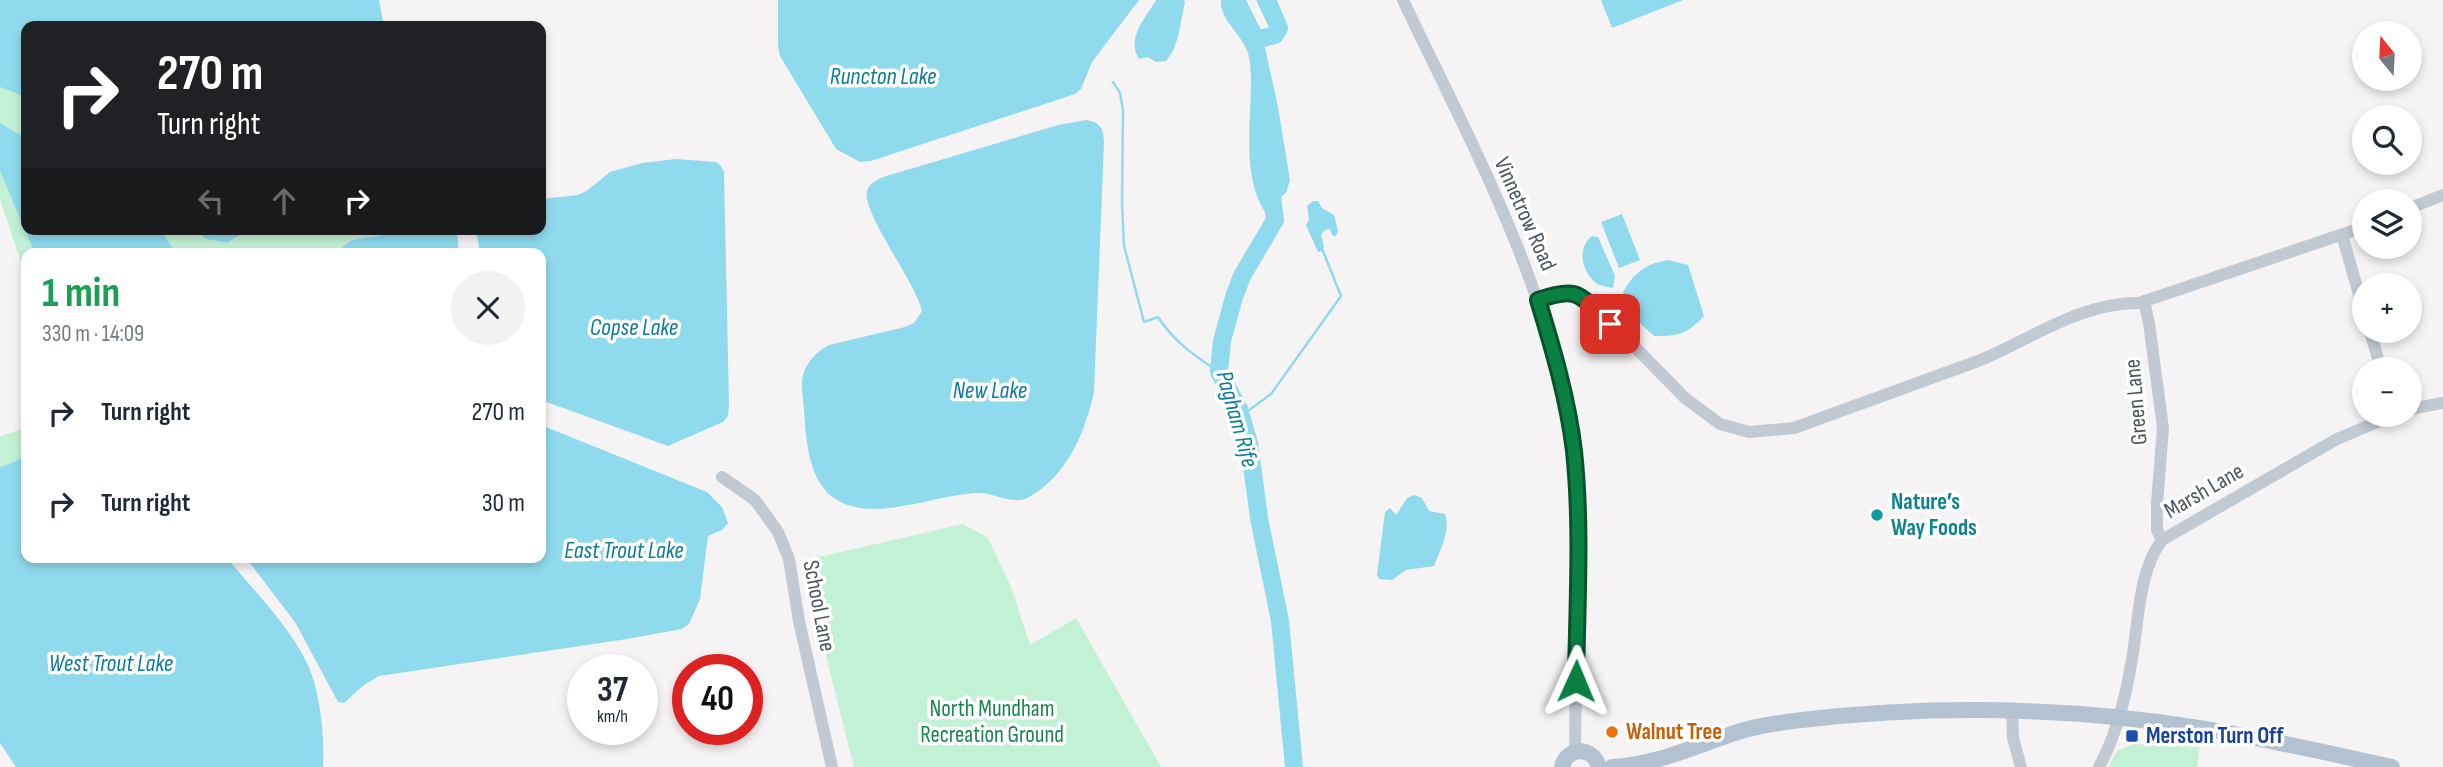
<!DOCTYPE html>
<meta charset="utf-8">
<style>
body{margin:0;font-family:"Sofia Sans Condensed",sans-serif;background:#f2f2f3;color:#1f2937;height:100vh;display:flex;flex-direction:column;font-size:26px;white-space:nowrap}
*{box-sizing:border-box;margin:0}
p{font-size:23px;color:#747a83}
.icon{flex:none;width:38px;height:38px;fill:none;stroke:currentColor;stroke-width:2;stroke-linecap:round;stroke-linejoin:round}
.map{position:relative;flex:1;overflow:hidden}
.sheet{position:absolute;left:21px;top:248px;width:525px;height:315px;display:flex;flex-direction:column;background:#fff;border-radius:14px;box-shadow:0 4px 10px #0003}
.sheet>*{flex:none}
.guide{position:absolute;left:21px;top:21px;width:525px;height:214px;border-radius:14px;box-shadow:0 4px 10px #0003;background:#202124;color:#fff;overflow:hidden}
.needle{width:46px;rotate:342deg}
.tools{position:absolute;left:2352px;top:21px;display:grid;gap:14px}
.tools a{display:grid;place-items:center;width:70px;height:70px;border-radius:50%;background:#fff;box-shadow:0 4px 10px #0003;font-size:35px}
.speed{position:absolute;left:567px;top:654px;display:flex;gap:14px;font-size:35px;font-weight:700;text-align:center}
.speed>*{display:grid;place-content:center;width:91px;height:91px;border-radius:50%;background:#fff;box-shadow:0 4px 10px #0003;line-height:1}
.speed small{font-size:18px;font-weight:400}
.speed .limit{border:10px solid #d22;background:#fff;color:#111}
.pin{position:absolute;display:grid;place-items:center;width:60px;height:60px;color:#fff;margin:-30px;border-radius:14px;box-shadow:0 4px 10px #0006}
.me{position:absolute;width:77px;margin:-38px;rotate:1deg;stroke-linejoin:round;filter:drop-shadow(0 0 5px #0008)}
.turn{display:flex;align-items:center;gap:24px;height:147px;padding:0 21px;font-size:32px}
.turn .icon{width:91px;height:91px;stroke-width:2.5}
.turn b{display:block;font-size:49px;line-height:60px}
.lanes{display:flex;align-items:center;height:66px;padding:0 21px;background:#0003;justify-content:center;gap:35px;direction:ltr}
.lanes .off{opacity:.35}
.round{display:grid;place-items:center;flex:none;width:74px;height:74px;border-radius:37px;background:#f2f2f3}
.headline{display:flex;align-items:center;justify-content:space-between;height:119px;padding:0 21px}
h1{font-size:42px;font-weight:700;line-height:52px;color:#1e9e55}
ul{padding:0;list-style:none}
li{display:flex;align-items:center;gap:21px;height:91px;padding:0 21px}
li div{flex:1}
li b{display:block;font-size:26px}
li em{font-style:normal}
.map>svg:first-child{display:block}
</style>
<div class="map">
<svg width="2443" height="767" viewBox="0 0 2443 767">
<rect width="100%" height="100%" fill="#f5f3f3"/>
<g fill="#c3f1d5">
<polygon points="0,87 26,97 26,229 192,229 197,234 227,243 241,234 277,229 402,229 390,234 353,240 341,248 301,254 26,254 26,278 0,199"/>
<polygon points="26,428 26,457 0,467 0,436"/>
<polygon points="963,524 988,538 1011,587 1030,645 1076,618 1161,767 854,767 802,561"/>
<polygon points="2133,744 2200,747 2197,767 2108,767 2117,751"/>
</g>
<g fill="#90daee">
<polygon points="0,0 379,0 384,26 26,26 26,97 0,87"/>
<polygon points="778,0 1139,0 1092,62 1081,89 1075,94 871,161 860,162 836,149 780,56 778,46"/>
<path d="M1156 0H1184L1185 2 1178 37 1173 51 1166 61 1156 62 1148 57 1139 59C1126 38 1145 19 1156 0Z"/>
<path d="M1221 0H1246L1262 32 1270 29 1256 0H1267L1279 28 1275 35 1263 39 1278 107 1290 180 1286 193C1277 199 1273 203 1274 214L1268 216C1237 175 1255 109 1250 62 1248 37 1219 22 1221 0Z"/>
<polygon points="1601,0 1683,0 1612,28"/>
<path d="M1086 120C1101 122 1104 130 1104 143L1094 392C1085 433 1067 476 1029 497 1014 506 995 493 978 493 936 494 875 523 837 500 808 483 806 439 804 409 803 397 800 383 804 372 809 359 818 351 829 345L905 327 914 323 922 311C916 283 861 211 867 191 870 183 876 180 883 177L1058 125Z"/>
<polygon points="0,123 26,138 26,229 158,229 162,231 176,254 35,254 0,171"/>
<polygon points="676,159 716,162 721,166 724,172 729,405 728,416 723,422 668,446 541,400 541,254 480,254 476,229 541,229 541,199 578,195 588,190 610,172 642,163"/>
<polygon points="1313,201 1318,201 1322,208 1334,215 1338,231 1336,236 1332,235 1330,229 1325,230 1321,235 1324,246 1323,251 1318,252 1306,225 1309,219 1307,206"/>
<polygon points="1622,214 1640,260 1619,268 1601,222"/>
<polygon points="192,229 277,229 241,234 227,243 207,239"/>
<polygon points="402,229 457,229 459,254 301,254 341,248 352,240 390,234"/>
<path d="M1592 236 1598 237 1615 276 1613 288C1608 287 1600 286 1596 283 1581 271 1577 248 1592 236Z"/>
<path d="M1668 260 1688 265 1704 316C1687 334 1679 336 1654 336L1629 313 1620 299C1630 276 1643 264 1668 260Z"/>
<polygon points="541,425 707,492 722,507 728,523 722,530 708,536 700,599 689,624 682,629 627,639 379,676 364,685 344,703 338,702 295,622 246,558 541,558"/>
<path d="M26 457V558H227C254 591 287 623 306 661 320 688 325 737 323 767H16L0 743V467Z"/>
<path d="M1414 495 1422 498 1429 511 1445 514C1451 531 1440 550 1434 566L1406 570 1392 580 1379 579 1377 575 1385 512 1390 508 1396 515 1407 498Z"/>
</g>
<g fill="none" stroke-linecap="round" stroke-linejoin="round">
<g stroke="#90daee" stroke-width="2.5">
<path d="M1113 82 1120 93 1123 110 1122 203 1124 246 1144 322 1158 317C1174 342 1195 356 1219 372"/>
<polyline points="1241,416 1271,394 1341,296 1323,251"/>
</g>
<g stroke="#90daee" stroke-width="18">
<polyline points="1256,40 1275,35 1279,28 1267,0"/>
<polyline points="1271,189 1275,220 1242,276 1234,297 1222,341 1219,372 1239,409 1249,443 1259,518 1280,621 1294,767"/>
</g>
<g stroke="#c1cad2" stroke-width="12">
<path d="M1403 0C1471 144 1552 288 1573 449 1579 493 1577 538 1577 581 1576 638 1576 695 1575 751"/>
<polyline points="2410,208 2443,195"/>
<polyline points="2342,235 2364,312"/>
<path d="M1538 300 1562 292 1576 293 1627 339 1685 398 1720 424 1749 432 1794 428 1978 361C2029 340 2082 302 2139 303L2364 227"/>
<polyline points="2144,301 2149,323 2163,428 2157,503 2157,530 2162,540"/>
<polyline points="2370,331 2381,369"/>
<polyline points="2410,409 2443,403"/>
<polyline points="722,477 755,500 778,532 789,559 799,621 832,767"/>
<polyline points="2012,711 2013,738 2021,767"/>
<path d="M2099 767C2117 734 2126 696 2132 659 2139 621 2138 572 2162 540L2337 439 2394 415"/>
</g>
<g stroke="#b3c2d1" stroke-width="16">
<path d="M1562 767C1567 746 1593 746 1599 767"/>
<path d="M1612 767C1657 764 1688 749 1729 735 1753 726 1778 723 1802 720 1933 705 2068 707 2199 728 2264 738 2328 753 2392 767"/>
</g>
</g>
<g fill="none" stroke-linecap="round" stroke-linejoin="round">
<defs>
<path id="route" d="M1576 681C1577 605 1582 527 1574 451 1568 400 1553 349 1538 300 1581 285 1579 296 1610 324"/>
</defs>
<use href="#route" stroke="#07532c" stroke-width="18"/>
<use href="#route" stroke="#0b8043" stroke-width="12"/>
</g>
<circle fill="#0f9aa8" stroke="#fff" stroke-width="2.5" cx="1877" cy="515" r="7"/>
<circle fill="#e8710a" stroke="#fff" stroke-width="2.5" cx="1612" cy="732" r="7"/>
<rect fill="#1a4fb4" stroke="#fff" stroke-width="2.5" x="2125" y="729" width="14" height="14" rx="3.5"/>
<g text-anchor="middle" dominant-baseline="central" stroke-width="7" stroke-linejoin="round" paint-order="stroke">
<g font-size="23" fill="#4a5661" stroke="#fff">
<text transform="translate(1525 214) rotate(66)">Vinnetrow Road</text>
<text transform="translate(2136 402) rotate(-95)">Green Lane</text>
<text transform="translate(2204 491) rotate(-30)">Marsh Lane</text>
<text transform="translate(819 606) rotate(79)">School Lane</text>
</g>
<g font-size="23" font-weight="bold" fill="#0d838f" stroke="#fff" text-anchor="start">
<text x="1891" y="502">Nature’s<tspan x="1891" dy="26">Way Foods</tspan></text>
</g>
<g font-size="23" fill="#17864f" stroke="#fff">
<text x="992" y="709">North Mundham<tspan x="992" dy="26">Recreation Ground</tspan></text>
</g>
<g font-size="23" font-weight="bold" fill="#c56008" stroke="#fff" text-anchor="start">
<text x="1626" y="732">Walnut Tree</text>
</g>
<g font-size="23" font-weight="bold" fill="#164399" stroke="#fff" text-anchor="start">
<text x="2146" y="736">Merston Turn Off</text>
</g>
<g font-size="24" font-style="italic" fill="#0c7c9b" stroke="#fff">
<text x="883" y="76">Runcton Lake</text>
<text x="634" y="327">Copse Lake</text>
<text x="990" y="390">New Lake</text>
<text transform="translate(1237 419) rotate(74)">Pagham Rife</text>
<text x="624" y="550">East Trout Lake</text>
<text x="111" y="663">West Trout Lake</text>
</g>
</g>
</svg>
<div class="tools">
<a><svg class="needle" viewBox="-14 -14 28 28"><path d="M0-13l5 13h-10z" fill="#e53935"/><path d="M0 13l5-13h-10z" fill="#747a83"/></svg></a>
<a><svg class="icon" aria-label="search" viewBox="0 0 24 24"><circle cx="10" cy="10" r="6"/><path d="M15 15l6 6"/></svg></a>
<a><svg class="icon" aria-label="layers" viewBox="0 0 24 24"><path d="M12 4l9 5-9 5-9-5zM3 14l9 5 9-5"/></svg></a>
<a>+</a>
<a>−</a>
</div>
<div class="speed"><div>37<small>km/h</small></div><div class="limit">40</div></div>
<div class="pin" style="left:1610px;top:324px;background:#d93025"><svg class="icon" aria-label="arrive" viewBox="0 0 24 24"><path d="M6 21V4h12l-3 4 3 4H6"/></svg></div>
<svg class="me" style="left:1576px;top:681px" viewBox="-20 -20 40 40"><path d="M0-17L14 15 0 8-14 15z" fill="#0b8043" stroke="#fff" stroke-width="4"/></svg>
<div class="guide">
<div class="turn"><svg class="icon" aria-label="right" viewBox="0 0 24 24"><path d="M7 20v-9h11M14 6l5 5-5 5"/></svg><div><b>270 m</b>Turn right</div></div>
<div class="lanes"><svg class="icon off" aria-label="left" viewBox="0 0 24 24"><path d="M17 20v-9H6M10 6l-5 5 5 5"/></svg><svg class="icon off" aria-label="ahead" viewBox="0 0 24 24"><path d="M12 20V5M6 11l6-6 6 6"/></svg><svg class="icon" aria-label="right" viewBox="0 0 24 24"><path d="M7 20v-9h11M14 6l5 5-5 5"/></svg></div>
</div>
<section class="sheet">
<div class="headline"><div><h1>1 min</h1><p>330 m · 14:09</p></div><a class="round"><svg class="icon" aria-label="close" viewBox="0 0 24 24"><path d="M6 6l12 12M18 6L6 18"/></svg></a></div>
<ul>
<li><svg class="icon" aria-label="right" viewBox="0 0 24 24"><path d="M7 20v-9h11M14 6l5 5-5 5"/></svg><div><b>Turn right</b></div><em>270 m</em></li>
<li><svg class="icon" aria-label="right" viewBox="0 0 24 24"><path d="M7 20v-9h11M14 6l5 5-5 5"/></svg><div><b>Turn right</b></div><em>30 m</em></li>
</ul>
</section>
</div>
